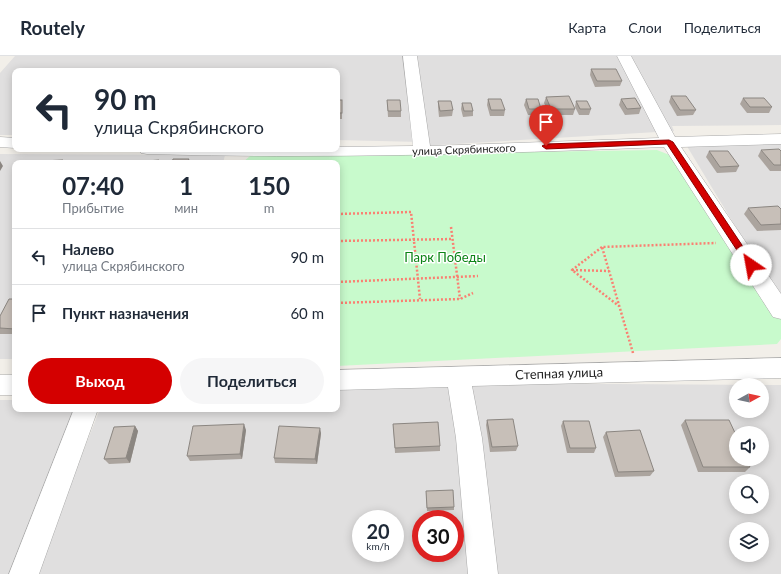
<!DOCTYPE html>
<html lang="ru">
<meta charset="utf-8">
<style>
body{margin:0;font-family:Lato,sans-serif;background:#f6f6f7;color:#1f2937;height:100vh;display:flex;flex-direction:column;font-size:15px;white-space:nowrap}
*{box-sizing:border-box;margin:0}
p{font-size:13px;color:#747a83}
.icon{flex:none;width:22px;height:22px;fill:none;stroke:currentColor;stroke-width:2;stroke-linecap:round;stroke-linejoin:round}
.map{position:relative;flex:1;overflow:hidden}
.panel{position:absolute;left:12px;top:104px;width:328px;height:252px;display:flex;flex-direction:column;background:#fff;border-radius:8px;box-shadow:0 2px 10px #0003}
.panel>*{flex:none}
.banner{position:absolute;left:12px;top:12px;width:328px;height:84px;border-radius:8px;box-shadow:0 2px 10px #0003;background:#fff;color:#1f2937;overflow:hidden}
.needle{width:26px;rotate:82deg}
.tools{position:absolute;left:729px;top:322px;display:grid;gap:8px}
.tools a{display:grid;place-items:center;width:40px;height:40px;border-radius:50%;background:#fff;box-shadow:0 2px 10px #0003;font-size:20px}
.speed{position:absolute;left:352px;top:454px;display:flex;gap:8px;font-size:20px;font-weight:700;text-align:center}
.speed>*{display:grid;place-content:center;width:52px;height:52px;border-radius:50%;background:#fff;box-shadow:0 2px 10px #0003;line-height:1}
.speed small{font-size:10px;font-weight:400}
.speed .limit{border:6px solid #d22;background:#fff;color:#111}
.pin{position:absolute;display:grid;place-items:center;width:34px;height:34px;color:#fff;margin:-41px -17px;border-radius:50% 50% 50% 0;rotate:-45deg;box-shadow:0 0 4px #0007}
.pin .icon{rotate:45deg}
.me{position:absolute;width:44px;margin:-22px;rotate:327deg;stroke-linejoin:round;filter:drop-shadow(0 0 3px #0008)}
.turn{display:flex;align-items:center;gap:14px;height:84px;padding:0 16px;font-size:18px}
.turn .icon{width:52px;height:52px;stroke-width:2.5}
.turn b{display:block;font-size:28px;line-height:34px}
.eta{display:flex;justify-content:space-evenly;align-items:center;height:68px;text-align:center}
.eta b{font-size:24px;font-weight:700;line-height:28px}
.primary-button{display:flex;gap:8px;margin-top:auto;padding:8px 16px}
.primary-button a{flex:1;height:46px;border-radius:24px;background:#d40000;color:#fff;font-size:16px;font-weight:700;line-height:46px;text-align:center}
.primary-button a+a{background:#f6f6f7;color:#1f2937}
ul{padding:0;list-style:none}
li{display:flex;align-items:center;gap:12px;height:56px;padding:0 16px;border-top:1px solid #e0e1e3}
li div{flex:1}
li b{display:block;font-size:15px}
li em{font-style:normal}
header{display:flex;align-items:center;gap:24px;box-sizing:border-box;height:56px;padding:0 20px;background:#fff;border-bottom:1px solid #e0e1e3}
header strong{font-size:19px}
nav{display:flex;gap:22px;margin-inline-start:auto;font-size:14px}
.map>svg:first-child{display:block}
</style>
<header>
<strong>Routely</strong>
<nav><a>Карта</a><a>Слои</a><a>Поделиться</a></nav>
</header>
<div class="map">
<svg width="781" height="518" viewBox="0 0 781 518">
<rect width="100%" height="100%" fill="#f2efe9"/>
<g fill="#e0dfdf" fill-rule="evenodd">
<polygon points="15,0 781,0 781,69 672,70 674,75 421,90 421,86 337,84 337,15 15,15 15,79 0,79 0,17"/>
<polygon points="685,87 781,87 781,246"/>
<polygon points="0,98 225,99 223,107 15,107 15,303 0,303"/>
<path d="M450 327 781 329V518H34L100 353H337V333L451 331ZM736 329H762V355H736ZM736 377H762V403H736ZM736 425H762V451H736ZM361 463H395V497H361ZM421 463H455V497H421ZM736 473H762V499H736Z"/>
<polygon points="0,344 15,344 15,353 81,353 20,518 0,518"/>
</g>
<polygon fill="#c8facc" points="657,94 677,102 781,262 781,283 777,288 337,310 337,107 242,107 250,100"/>
<g fill="none" stroke-linecap="round" stroke-linejoin="round">
<defs>
<g id="minor">
<path d="M403 0H417L430 90 659 82 617 0H631L675 81 781 78V88L681 91 781 238V263L773 261 664 91C491 98 320 103 147 98L141 97 139 93H337V91L413 90Z"/>
<polygon points="0,81 15,82 15,92 0,91"/>
<polygon points="781,302 781,322 472,330 482,382 498,518 468,518 456,382 448,331 337,334 337,314"/>
<rect x="0" y="319" width="15" height="20"/>
<polygon points="74,353 98,353 39,518 9,518"/>
</g>
</defs>
<use href="#minor" stroke="#a9a9a9" stroke-width="1"/>
<g stroke="#fa8072" stroke-width="2.5" stroke-dasharray="2 2" stroke-linecap="butt">
<polyline points="337,158 411,156 420,243"/>
<polyline points="451,171 460,243"/>
<polyline points="337,185 453,183"/>
<polyline points="602,191 572,214 619,250"/>
<polyline points="572,214 609,215"/>
<polyline points="337,226 478,220"/>
<polyline points="337,247 460,243 473,237"/>
<polyline points="633,297 602,191 716,187"/>
</g>
<use href="#minor" fill="#fff" fill-rule="evenodd"/>
</g>
<g fill="#aba49e">
<polygon points="591,13 622,25 620,30 595,31 590,19"/>
<polygon points="671,40 696,54 693,59 677,60 669,46"/>
<polygon points="546,41 575,53 573,59 550,59 544,47"/>
<polygon points="743,42 772,51 769,57 747,57 740,48"/>
<polygon points="488,43 505,54 504,60 490,60 487,49"/>
<polygon points="526,43 541,53 540,59 528,59 524,49"/>
<polygon points="621,43 641,52 639,58 625,59 619,49"/>
<polygon points="337,44 342,50 342,63 337,63"/>
<polygon points="387,44 401,55 401,61 388,61"/>
<polygon points="438,45 453,54 452,60 439,61 438,51"/>
<polygon points="576,45 591,53 589,59 579,59 575,51"/>
<polygon points="462,47 473,55 473,60 463,61 461,53"/>
<polygon points="761,94 781,95 781,115 770,115 758,100"/>
<polygon points="709,95 739,110 736,116 717,117 706,101"/>
<polygon points="748,152 781,153 781,174 757,175 744,158"/>
<polygon points="15,243 15,278 0,278 0,260"/>
<polygon points="487,364 518,390 516,395 490,396 486,369"/>
<polygon points="685,364 750,411 745,416 698,416 681,369"/>
<polygon points="563,365 596,392 594,397 567,397 561,370"/>
<polygon points="393,368 440,390 440,395 395,397"/>
<polygon points="135,370 138,375 130,407 109,408 104,403"/>
<polygon points="246,374 242,403 190,405 187,400"/>
<polygon points="606,376 654,415 650,420 615,421 603,381"/>
<polygon points="321,377 317,408 275,407 274,402"/>
<polygon points="426,435 454,451 454,454 427,455"/>
</g>
<g fill="#8b8681">
<polygon points="0,105 3,110 0,115"/>
<polygon points="244,368 246,374 242,403 240,398"/>
<polygon points="135,370 138,375 130,407 126,402"/>
<polygon points="320,372 321,377 317,408 315,403"/>
</g>
<g fill="#c7bfb8" stroke="#8b8681">
<polygon points="591,13 616,13 622,25 597,25"/>
<polygon points="569,40 575,53 551,53 546,41"/>
<polygon points="671,40 686,40 696,54 680,54"/>
<polygon points="635,42 641,52 627,53 621,43"/>
<polygon points="743,42 764,42 772,51 750,51"/>
<polygon points="488,43 501,43 505,54 491,54"/>
<polygon points="526,43 538,43 541,53 529,53"/>
<rect x="337" y="44" width="5" height="13"/>
<polygon points="387,44 400,44 401,55 388,55"/>
<polygon points="438,45 451,45 453,54 440,55"/>
<polygon points="576,45 587,45 591,53 580,53"/>
<polygon points="462,47 471,47 473,55 464,55"/>
<polygon points="779,93 781,95 781,109 774,109 761,94"/>
<polygon points="709,95 728,95 739,110 720,111"/>
<polygon points="173,103 189,103 187,107 172,107"/>
<polygon points="63,104 61,107 40,107 42,105"/>
<polygon points="159,104 158,107 146,107 147,105"/>
<polygon points="87,105 104,105 103,107 86,107"/>
<polygon points="778,150 781,153 781,168 761,169 748,152"/>
<polygon points="9,243 15,243 15,273 0,272 0,260"/>
<polygon points="513,363 518,390 492,391 487,364"/>
<polygon points="685,364 729,364 736,379 736,403 746,403 750,411 703,411"/>
<polygon points="563,365 589,365 596,392 570,392"/>
<polygon points="438,366 440,390 395,392 393,368"/>
<polygon points="244,368 240,398 187,400 193,370"/>
<polygon points="135,370 126,402 104,403 114,371"/>
<polygon points="279,370 320,372 315,403 274,402"/>
<polygon points="640,374 654,415 618,416 606,376"/>
<polygon points="453,434 454,451 427,452 426,435"/>
</g>
<polygon fill="#d40000" stroke="#8a0000" points="669,84 673,86 754,207 755,209 754,211 748,211 667,88 546,93 542,90 546,88"/>
<g text-anchor="middle" dominant-baseline="central" stroke-width="3" stroke-linejoin="round" paint-order="stroke">
<g font-size="11" fill="#222" stroke="#fff">
<text transform="translate(464 93) rotate(-2)">улица Скрябинского</text>
</g>
<g font-size="13" fill="#0c8416" stroke="#fff">
<text x="445" y="201">Парк Победы</text>
</g>
<g font-size="13" fill="#222" stroke="#fff">
<text transform="translate(559 317) rotate(-2)">Степная улица</text>
</g>
</g>
</svg>
<div class="tools">
<a><svg class="needle" viewBox="-14 -14 28 28"><path d="M0-13l5 13h-10z" fill="#e53935"/><path d="M0 13l5-13h-10z" fill="#747a83"/></svg></a>
<a><svg class="icon" aria-label="sound" viewBox="0 0 24 24"><path d="M4 9h4l5-4v14l-5-4H4zM17 9q2 3 0 6"/></svg></a>
<a><svg class="icon" aria-label="search" viewBox="0 0 24 24"><circle cx="10" cy="10" r="6"/><path d="M15 15l6 6"/></svg></a>
<a><svg class="icon" aria-label="layers" viewBox="0 0 24 24"><path d="M12 4l9 5-9 5-9-5zM3 14l9 5 9-5"/></svg></a>
</div>
<div class="speed"><div>20<small>km/h</small></div><div class="limit">30</div></div>
<div class="pin" style="left:546px;top:90px;background:#d93025"><svg class="icon" aria-label="arrive" viewBox="0 0 24 24"><path d="M6 21V4h12l-3 4 3 4H6"/></svg></div>
<svg class="me" style="left:751px;top:209px" viewBox="-20 -20 40 40"><circle r="19" fill="#fff"/><path d="M0-13L10 11 0 6-10 11z" fill="#d40000"/></svg>
<div class="banner">
<div class="turn"><svg class="icon" aria-label="left" viewBox="0 0 24 24"><path d="M17 20v-9H6M10 6l-5 5 5 5"/></svg><div><b>90 m</b>улица Скрябинского</div></div>
</div>
<section class="panel">
<div class="eta">
<div><b>07:40</b><p>Прибытие</p></div>
<div><b>1</b><p>мин</p></div>
<div><b>150</b><p>m</p></div>
</div>
<ul>
<li><svg class="icon" aria-label="left" viewBox="0 0 24 24"><path d="M17 20v-9H6M10 6l-5 5 5 5"/></svg><div><b>Налево</b><p>улица Скрябинского</p></div><em>90 m</em></li>
<li><svg class="icon" aria-label="arrive" viewBox="0 0 24 24"><path d="M6 21V4h12l-3 4 3 4H6"/></svg><div><b>Пункт назначения</b></div><em>60 m</em></li>
</ul>
<div class="primary-button"><a>Выход</a><a>Поделиться</a></div>
</section>
</div>
